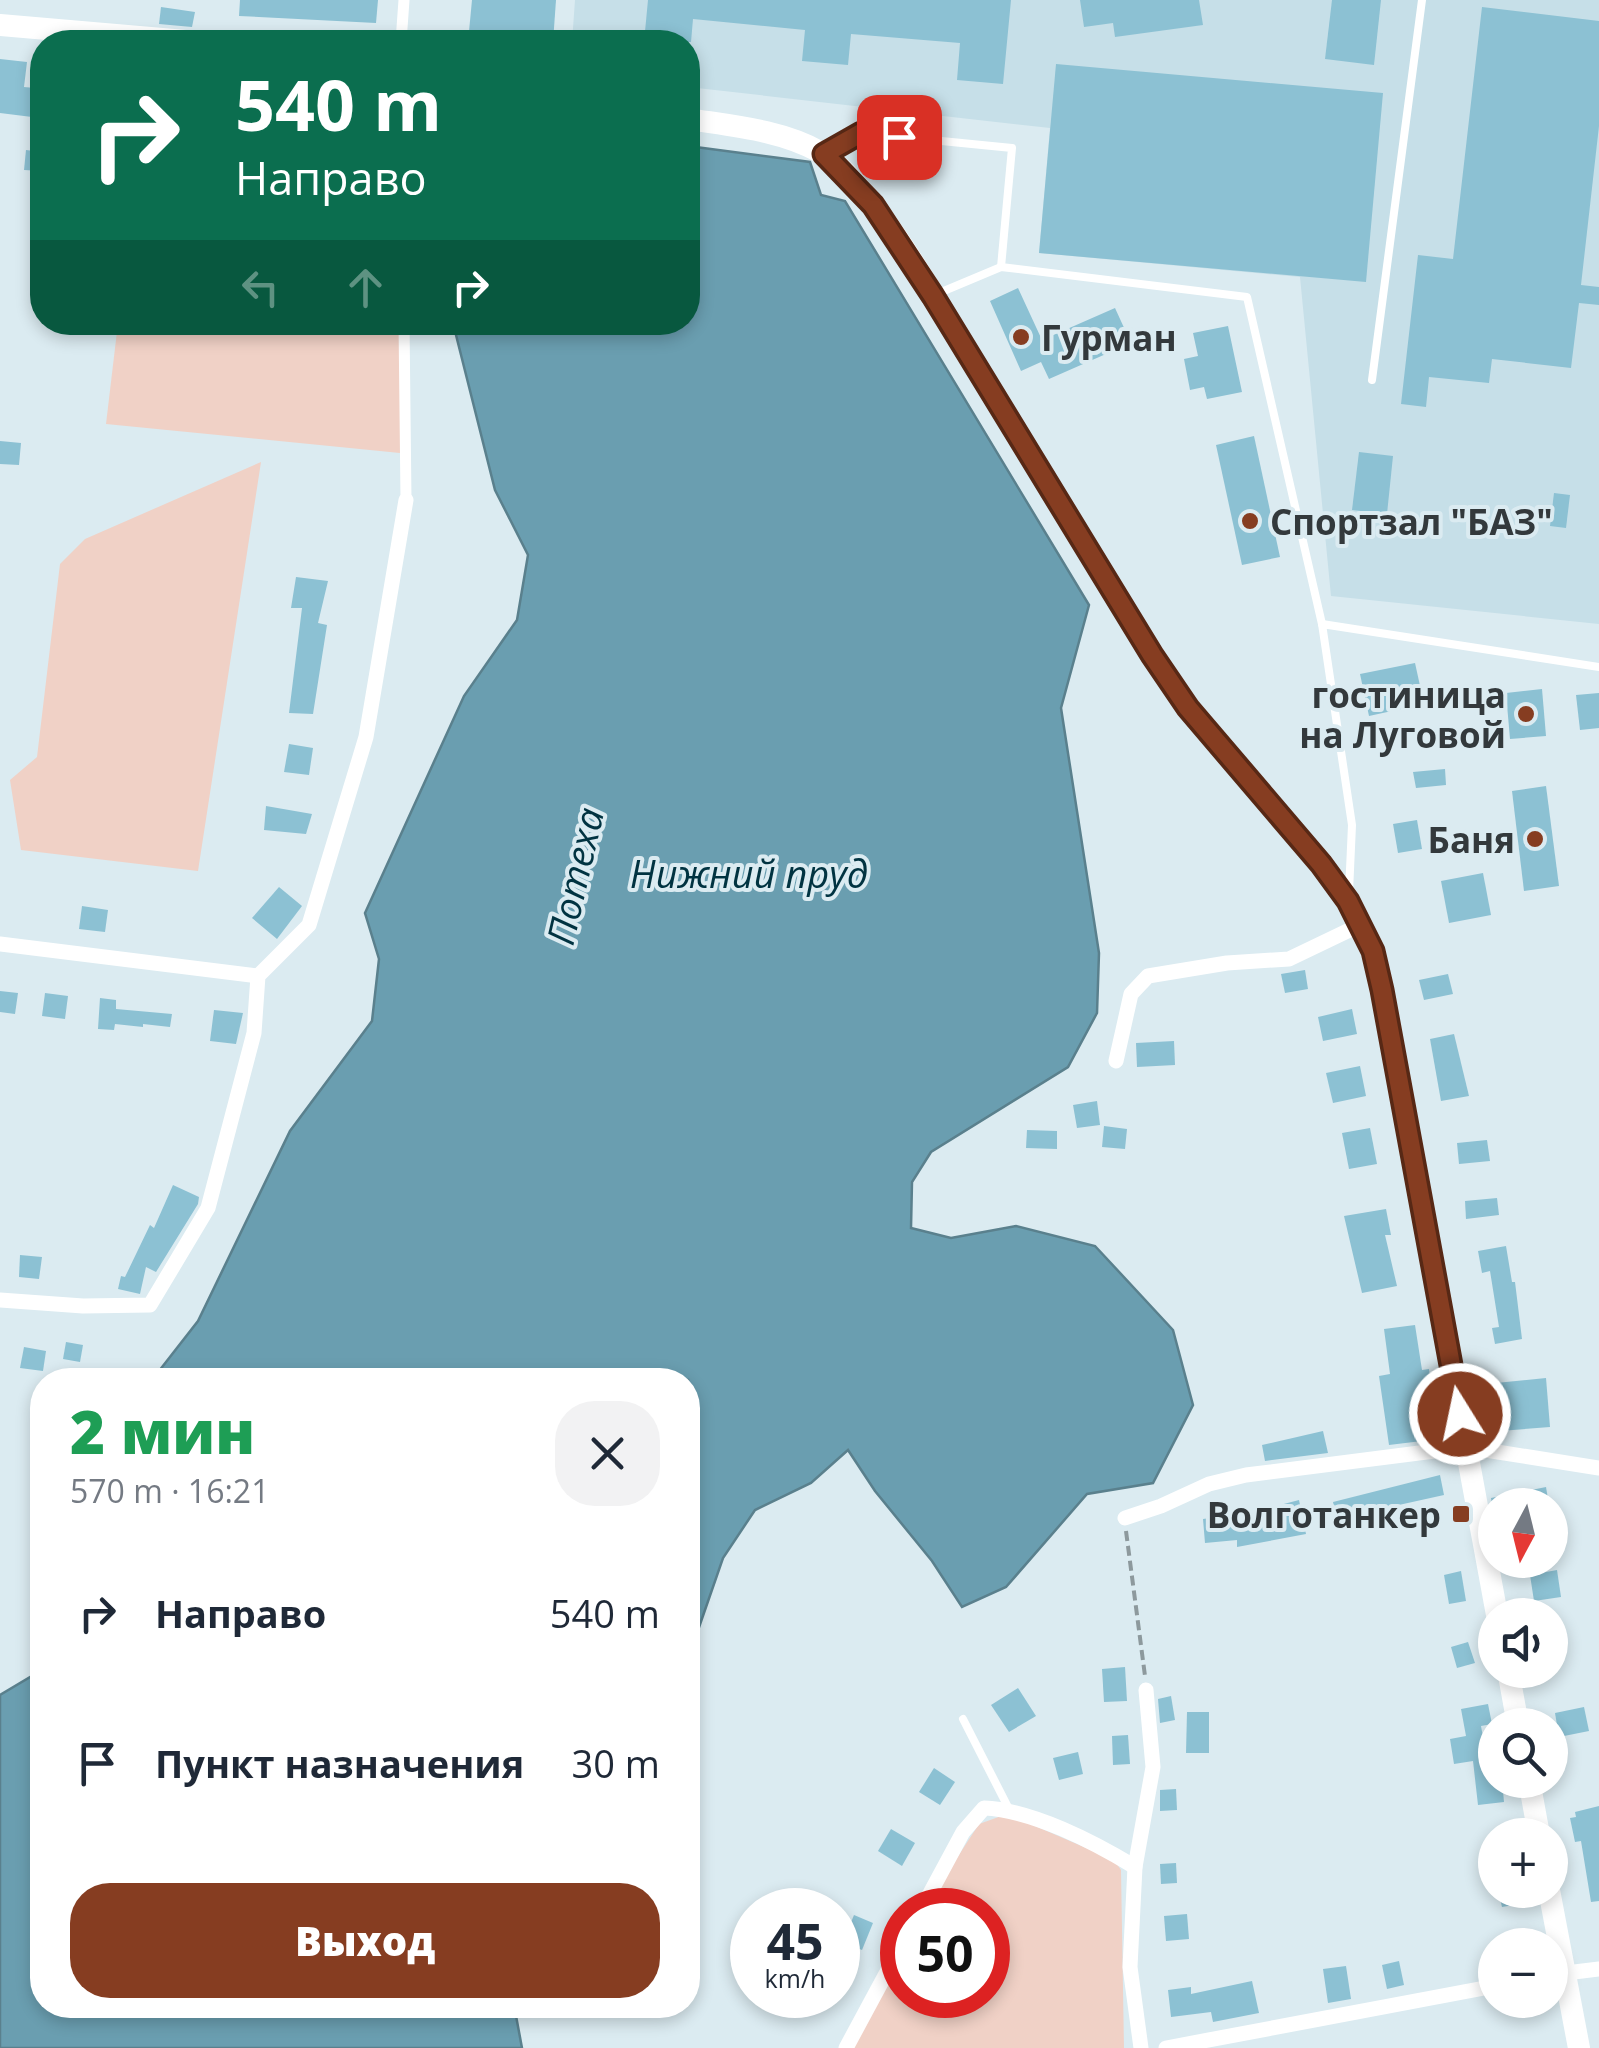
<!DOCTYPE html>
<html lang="ru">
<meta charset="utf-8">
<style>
body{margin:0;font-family:"Open Sans",sans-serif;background:#f2f2f3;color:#1f2937;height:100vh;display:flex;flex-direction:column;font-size:38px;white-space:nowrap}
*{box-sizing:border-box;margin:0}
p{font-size:32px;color:#747a83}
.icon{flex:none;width:55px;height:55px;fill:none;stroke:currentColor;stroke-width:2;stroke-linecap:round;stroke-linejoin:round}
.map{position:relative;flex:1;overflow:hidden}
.side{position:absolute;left:30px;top:1368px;width:670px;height:650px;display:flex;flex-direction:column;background:#fff;border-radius:40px;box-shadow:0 5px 15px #0003}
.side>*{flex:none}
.banner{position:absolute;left:30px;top:30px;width:670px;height:305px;border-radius:40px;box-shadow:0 5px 15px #0003;background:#0b6e4f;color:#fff;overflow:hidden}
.needle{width:65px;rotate:187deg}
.buttons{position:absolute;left:1478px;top:1488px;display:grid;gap:20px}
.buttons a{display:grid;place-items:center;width:90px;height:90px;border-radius:50%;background:#fff;box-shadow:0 5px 15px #0003;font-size:50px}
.speed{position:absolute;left:730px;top:1888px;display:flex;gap:20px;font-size:50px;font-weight:700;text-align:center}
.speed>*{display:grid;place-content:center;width:130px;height:130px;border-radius:50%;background:#fff;box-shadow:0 5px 15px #0003;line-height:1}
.speed small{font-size:25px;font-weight:400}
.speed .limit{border:15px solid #d22;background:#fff;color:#111}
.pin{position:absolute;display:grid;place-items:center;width:85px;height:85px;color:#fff;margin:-42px;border-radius:20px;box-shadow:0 5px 15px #0006}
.me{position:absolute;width:110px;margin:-55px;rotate:350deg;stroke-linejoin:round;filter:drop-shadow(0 0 8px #0008)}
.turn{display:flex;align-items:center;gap:35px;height:210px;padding:0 40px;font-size:45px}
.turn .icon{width:130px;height:130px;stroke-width:2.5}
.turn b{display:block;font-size:70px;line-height:85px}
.lanes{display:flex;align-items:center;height:95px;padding:0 40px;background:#0003;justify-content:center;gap:50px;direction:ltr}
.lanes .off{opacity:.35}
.round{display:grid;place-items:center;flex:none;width:105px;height:105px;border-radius:40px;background:#f2f2f3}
.head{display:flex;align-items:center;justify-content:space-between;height:170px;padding:0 40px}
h1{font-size:60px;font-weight:800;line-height:75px;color:#1e9e55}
.cta{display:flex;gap:20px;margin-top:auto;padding:20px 40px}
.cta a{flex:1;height:115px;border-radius:40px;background:#863d21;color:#fff;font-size:40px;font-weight:800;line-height:115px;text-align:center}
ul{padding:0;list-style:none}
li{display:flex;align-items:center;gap:30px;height:150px;padding:0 40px}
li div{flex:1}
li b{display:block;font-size:38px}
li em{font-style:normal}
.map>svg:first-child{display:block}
</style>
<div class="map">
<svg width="1599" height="2048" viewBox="0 0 1599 2048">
<rect width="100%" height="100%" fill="#dbebf1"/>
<polygon fill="#c6dfe8" points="575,0 1599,0 1599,624 1331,596 1300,277 1039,253 1050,128 688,87 688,42 572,42"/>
<g fill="#f0d1c6">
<polygon points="118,323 408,323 410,454 106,424"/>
<polygon points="261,462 198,871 21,850 10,780 37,757 60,564 85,539"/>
<polygon points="1007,1814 1114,1860 1121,1870 1124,2048 854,2048 902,1950 902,1995 988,1995 988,1910 923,1910 979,1824"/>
</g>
<g fill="#6a9eb0" stroke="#5a808d" stroke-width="2.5">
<polygon points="688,146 810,162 821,195 845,201 1089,605 1061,708 1099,953 1097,1013 1068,1067 931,1152 912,1182 911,1228 951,1238 1016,1226 1095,1246 1173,1330 1193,1405 1153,1483 1087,1494 1006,1587 962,1607 932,1561 875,1491 848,1450 811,1483 755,1510 723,1558 688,1659 688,1380 152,1380 198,1321 290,1131 372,1021 379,959 365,913 464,696 517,620 528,555 495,490 453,323 688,322"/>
<polygon points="42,1670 42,2005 514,2005 522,2048 0,2048 0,1695"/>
</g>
<g fill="#8cc1d3">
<polygon points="240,0 378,0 376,23 239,16"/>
<polygon points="472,0 556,0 553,42 468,42"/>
<polygon points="648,0 1011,0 1003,84 957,80 960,43 851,34 848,65 802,61 805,30 693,19 691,42 644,42"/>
<polygon points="1080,0 1199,0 1203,25 1115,37 1113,23 1084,27"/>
<polygon points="1332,0 1381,0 1374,65 1325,59"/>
<polygon points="161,7 195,12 192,27 159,24"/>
<polygon points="1482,7 1599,21 1599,126 1581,285 1599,287 1599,305 1579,303 1571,368 1492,359 1489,383 1429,377 1426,407 1401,404 1418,255 1453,259"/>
<polygon points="0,59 27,62 24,87 35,88 32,117 0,113"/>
<polygon points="1056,64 1383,93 1366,282 1039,253"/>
<polygon points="26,150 42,152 42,171 24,170"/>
<polygon points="1018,288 1042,340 1115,308 1131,343 1049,379 1041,362 1021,371 990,301"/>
<polygon points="1228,326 1242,392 1207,399 1204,387 1190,390 1184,359 1198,356 1193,333"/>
<polygon points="1254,436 1280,557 1242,565 1216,445"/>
<polygon points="0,441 21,443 19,465 0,464"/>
<polygon points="1359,452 1393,456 1387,514 1352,510"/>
<polygon points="1554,493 1570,495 1566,528 1550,526"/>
<polygon points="296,577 328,581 318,623 327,625 313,714 289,713 302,608 291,608"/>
<polygon points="1415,663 1424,704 1369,716 1360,674"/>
<polygon points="1542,689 1546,736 1510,739 1506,693"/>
<polygon points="1599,693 1599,728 1580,730 1576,695"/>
<polygon points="289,744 313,748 309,775 284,772"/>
<polygon points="1445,769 1446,785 1416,788 1413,772"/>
<polygon points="1546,786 1559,886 1524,891 1512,791"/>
<polygon points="266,806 312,814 306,834 264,830"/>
<polygon points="1417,820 1422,849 1398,853 1393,824"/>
<polygon points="1483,873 1491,915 1449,923 1441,881"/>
<polygon points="279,887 302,906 277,939 252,918"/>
<polygon points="82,906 108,910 105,932 79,929"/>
<polygon points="1305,970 1308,989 1285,993 1281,974"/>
<polygon points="1448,974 1453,994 1424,1000 1419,980"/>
<polygon points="0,991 18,993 15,1014 0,1012"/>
<polygon points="45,993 68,996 65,1019 42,1016"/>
<polygon points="100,998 116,1000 116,1009 172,1014 170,1027 143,1024 143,1027 115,1024 114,1030 98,1029"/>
<polygon points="1352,1009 1357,1034 1323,1041 1318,1017"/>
<polygon points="214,1010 243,1013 236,1044 210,1041"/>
<polygon points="1454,1034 1469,1096 1441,1101 1430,1039"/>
<polygon points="1174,1041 1175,1065 1137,1067 1136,1043"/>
<polygon points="1360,1066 1366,1096 1333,1103 1326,1073"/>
<polygon points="1097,1101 1100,1125 1077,1128 1073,1105"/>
<polygon points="1104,1126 1127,1129 1125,1149 1102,1147"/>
<polygon points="1370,1128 1377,1164 1349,1169 1342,1133"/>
<polygon points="1027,1130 1057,1131 1057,1149 1026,1148"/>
<polygon points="1487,1140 1490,1161 1459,1164 1457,1143"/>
<polygon points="173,1185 199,1197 198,1204 156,1272 146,1267 140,1294 118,1289 121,1276 125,1277 150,1225 154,1228"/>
<polygon points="1497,1198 1499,1215 1466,1219 1465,1201"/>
<polygon points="1386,1209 1391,1235 1385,1235 1397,1286 1362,1293 1344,1216"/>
<polygon points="1506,1246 1512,1282 1515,1282 1522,1339 1495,1344 1492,1328 1499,1327 1490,1271 1482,1273 1478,1251"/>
<polygon points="20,1255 42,1257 39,1279 19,1277"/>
<polygon points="1415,1325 1422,1370 1429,1369 1438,1439 1389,1445 1379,1376 1390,1374 1384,1329"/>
<polygon points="66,1342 83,1345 80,1362 63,1359"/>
<polygon points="24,1347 46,1351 43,1371 20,1368"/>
<polygon points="1546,1378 1550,1427 1500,1431 1496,1383"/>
<polygon points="1323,1431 1328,1453 1265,1461 1262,1445"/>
<polygon points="1440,1475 1444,1495 1358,1514 1359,1521 1338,1525 1333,1502"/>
<polygon points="1546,1487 1549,1505 1492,1505 1491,1498"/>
<polygon points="1299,1500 1306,1534 1237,1547 1237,1540 1205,1543 1203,1519 1281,1508 1280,1505"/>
<polygon points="1557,1570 1561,1597 1534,1601 1530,1575"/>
<polygon points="1461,1571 1466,1601 1449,1604 1444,1575"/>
<polygon points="1563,1623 1567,1651 1550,1653 1550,1625"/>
<polygon points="1468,1642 1475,1663 1457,1668 1451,1647"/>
<polygon points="1125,1667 1127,1701 1104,1702 1102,1669"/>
<polygon points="1018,1688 1036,1716 1009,1732 991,1705"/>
<polygon points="1171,1696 1175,1720 1160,1723 1158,1699"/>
<polygon points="1488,1704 1492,1724 1481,1726 1491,1780 1502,1780 1504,1802 1478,1805 1473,1761 1454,1764 1450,1739 1466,1736 1461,1709"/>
<polygon points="1584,1707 1589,1731 1559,1737 1555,1713"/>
<polygon points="1187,1712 1209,1712 1209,1753 1186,1753"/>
<polygon points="1128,1735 1130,1764 1113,1765 1112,1736"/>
<polygon points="1078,1752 1083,1774 1059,1780 1053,1758"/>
<polygon points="934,1768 955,1782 940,1805 919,1792"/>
<polygon points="1176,1789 1177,1810 1160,1811 1160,1790"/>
<polygon points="1599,1806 1599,1901 1591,1902 1581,1841 1575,1842 1570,1818 1576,1817 1575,1812"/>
<polygon points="891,1829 915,1843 902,1866 878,1851"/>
<polygon points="1176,1863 1177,1883 1161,1884 1160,1864"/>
<polygon points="1498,1890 1522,1890 1525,1903 1502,1907"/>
<polygon points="1187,1914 1189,1939 1166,1941 1164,1916"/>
<polygon points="854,1915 873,1923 862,1950 843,1942"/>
<polygon points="1399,1961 1404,1985 1387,1989 1382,1965"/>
<polygon points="1346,1966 1351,1999 1328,2003 1323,1969"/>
<polygon points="1252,1981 1259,2013 1213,2022 1211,2012 1171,2017 1168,1990 1191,1987 1191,1994"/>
</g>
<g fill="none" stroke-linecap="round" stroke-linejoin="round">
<polyline stroke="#8d999d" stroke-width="4" stroke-dasharray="10 5" stroke-linecap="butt" points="1126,1531 1145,1676"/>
<g stroke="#fff" stroke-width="8">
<polyline points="827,152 861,133 1012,148 1001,267"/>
<polyline points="939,293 1001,267 1247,297 1322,624"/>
<polyline points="1372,380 1422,0"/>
<polyline points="1349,892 1352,825 1322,624 1599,667"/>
<polyline points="963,1719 1009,1809"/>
</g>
<g stroke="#fff" stroke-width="11">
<polyline points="401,42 404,0"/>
<polyline points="404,322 406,500"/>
</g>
<g stroke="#fff" stroke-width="15">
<polyline points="0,944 258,976"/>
<polyline points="1116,1061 1131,994 1148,976 1227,963 1289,959 1362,924"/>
<polyline points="0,1300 83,1306 150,1305 208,1208 254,1033 258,976 309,925 366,737 406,500"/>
<polyline points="1125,1518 1161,1506 1209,1484 1246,1475 1466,1447 1599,1468"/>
<path d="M921 1910 963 1832 984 1808C1032 1810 1094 1842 1135 1867"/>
<polyline points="1550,1975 1599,1969"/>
<polyline points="846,2048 902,1944"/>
<polyline points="1141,2048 1130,1967 1135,1867 1153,1767 1146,1690"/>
<polyline points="1166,2048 1495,1986"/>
</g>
<g stroke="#fff" stroke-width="22">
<polyline points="0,25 197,42"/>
<path d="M688 119C732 126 781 130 820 152 874 184 947 318 980 374 1037 468 1095 561 1152 655L1188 708 1321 864 1349 901 1373 951 1382 990 1497 1615"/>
<polyline points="1508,1670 1518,1725"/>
<polyline points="1529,1780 1539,1835"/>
<polyline points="1549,1890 1579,2048"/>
</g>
</g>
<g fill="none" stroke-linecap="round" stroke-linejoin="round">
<defs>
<polyline id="route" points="899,137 861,133 824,154 873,205 933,296 1152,655 1188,708 1321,864 1348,901 1373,951 1382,990 1460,1414"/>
</defs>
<use href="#route" stroke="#572815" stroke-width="25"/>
<use href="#route" stroke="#863d21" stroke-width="18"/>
</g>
<g fill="#863d21" stroke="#dbebf1" stroke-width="4">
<circle cx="1021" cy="337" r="10"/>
<circle cx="1250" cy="521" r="10"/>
<circle cx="1526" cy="714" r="10"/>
<circle cx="1535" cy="839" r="10"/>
<rect x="1451" y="1504" width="20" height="20" rx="5"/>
</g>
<g text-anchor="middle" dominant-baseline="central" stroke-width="8" stroke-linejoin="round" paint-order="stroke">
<g font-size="35" font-weight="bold" fill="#33393c" stroke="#dbebf1" text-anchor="end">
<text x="1041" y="337" text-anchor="start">Гурман</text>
<text x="1270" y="521" text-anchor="start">Спортзал "БАЗ"</text>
<text x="1506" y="694">гостиница<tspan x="1506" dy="40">на Луговой</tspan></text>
<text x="1515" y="839">Баня</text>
<text x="1441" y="1514">Волготанкер</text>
</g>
<g font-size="38" font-style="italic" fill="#013341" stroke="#dbebf1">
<text x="749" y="873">Нижний пруд</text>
<text transform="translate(574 876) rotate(-77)">Потеха</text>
</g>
</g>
</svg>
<div class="buttons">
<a><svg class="needle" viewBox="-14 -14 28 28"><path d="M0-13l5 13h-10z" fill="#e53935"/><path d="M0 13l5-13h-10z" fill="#747a83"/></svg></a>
<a><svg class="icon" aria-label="sound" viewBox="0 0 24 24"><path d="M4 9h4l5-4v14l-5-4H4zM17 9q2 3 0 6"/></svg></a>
<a><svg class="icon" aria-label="search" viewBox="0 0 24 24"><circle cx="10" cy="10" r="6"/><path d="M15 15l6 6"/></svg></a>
<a>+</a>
<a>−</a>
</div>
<div class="speed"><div>45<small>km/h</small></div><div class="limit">50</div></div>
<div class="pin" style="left:899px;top:137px;background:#d93025"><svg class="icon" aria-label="arrive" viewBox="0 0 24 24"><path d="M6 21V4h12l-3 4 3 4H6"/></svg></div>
<svg class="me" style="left:1460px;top:1414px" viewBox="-20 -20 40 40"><circle r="17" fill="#863d21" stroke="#fff" stroke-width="3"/><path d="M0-11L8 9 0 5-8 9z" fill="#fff"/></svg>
<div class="banner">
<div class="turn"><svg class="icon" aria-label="right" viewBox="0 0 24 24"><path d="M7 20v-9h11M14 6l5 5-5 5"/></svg><div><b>540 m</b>Направо</div></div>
<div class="lanes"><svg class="icon off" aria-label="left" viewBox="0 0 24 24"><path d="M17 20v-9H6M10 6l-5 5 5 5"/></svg><svg class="icon off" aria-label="ahead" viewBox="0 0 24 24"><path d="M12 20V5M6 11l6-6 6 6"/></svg><svg class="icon" aria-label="right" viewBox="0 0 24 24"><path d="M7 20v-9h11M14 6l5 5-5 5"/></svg></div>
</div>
<section class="side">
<div class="head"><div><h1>2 мин</h1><p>570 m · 16:21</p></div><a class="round"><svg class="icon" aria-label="close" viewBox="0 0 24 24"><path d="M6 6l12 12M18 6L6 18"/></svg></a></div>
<ul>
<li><svg class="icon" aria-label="right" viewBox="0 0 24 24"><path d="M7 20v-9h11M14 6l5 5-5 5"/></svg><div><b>Направо</b></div><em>540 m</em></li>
<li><svg class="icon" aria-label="arrive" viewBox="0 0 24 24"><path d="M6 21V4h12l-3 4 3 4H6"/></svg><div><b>Пункт назначения</b></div><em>30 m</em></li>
</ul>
<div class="cta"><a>Выход</a></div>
</section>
</div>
